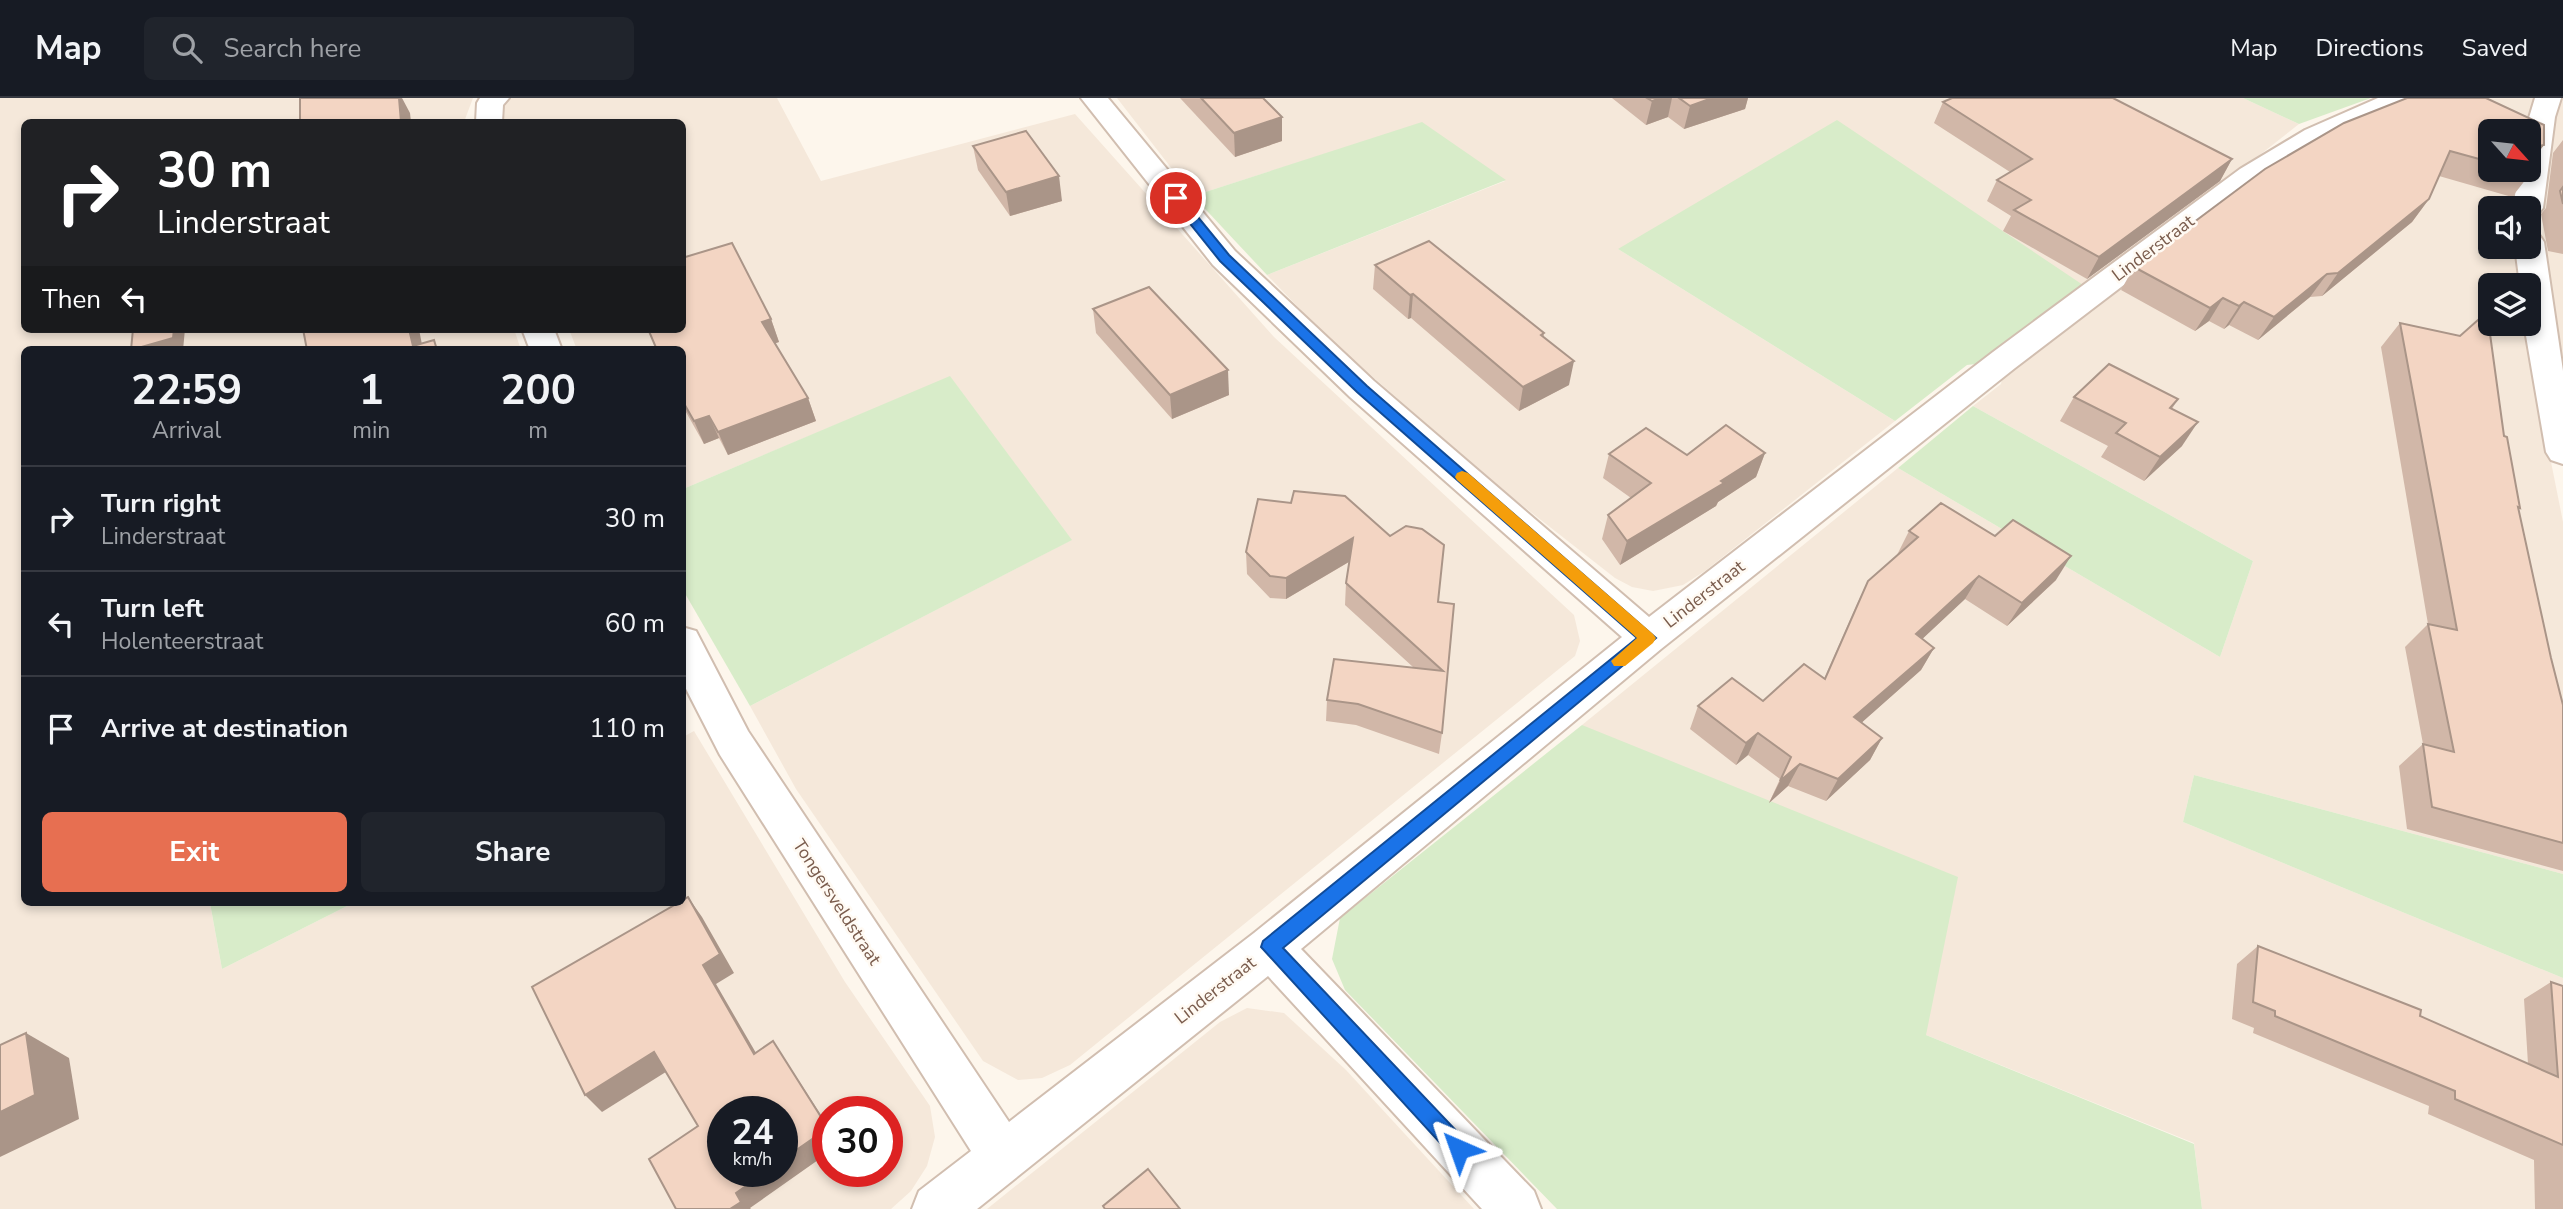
<!DOCTYPE html>
<style>
body{margin:0;font-family:"Nunito Sans",sans-serif;background:#20242c;color:#f1f3f6;height:100vh;display:flex;flex-direction:column;font-size:26px;white-space:nowrap}
*{box-sizing:border-box;margin:0}
p{font-size:23px;color:#9ea1a6}
.icon{flex:none;width:38px;height:38px;fill:none;stroke:currentColor;stroke-width:2;stroke-linecap:round;stroke-linejoin:round}
.map{position:relative;flex:1;overflow:hidden}
.details{position:absolute;left:21px;top:248px;width:665px;height:560px;display:flex;flex-direction:column;background:#171b24;border-radius:10px;box-shadow:0 4px 10px #0003}
.details>*{flex:none}
.hud{position:absolute;left:21px;top:21px;width:665px;height:214px;border-radius:10px;box-shadow:0 4px 10px #0003;background:#202124;color:#fff;overflow:hidden}
.needle{width:46px;rotate:117deg}
.tools{position:absolute;left:2478px;top:21px;display:grid;gap:14px}
.tools a{display:grid;place-items:center;width:63px;height:63px;border-radius:10px;background:#171b24;box-shadow:0 4px 10px #0003;font-size:35px}
.speed{position:absolute;left:707px;top:998px;display:flex;gap:14px;font-size:35px;font-weight:700;text-align:center}
.speed>*{display:grid;place-content:center;width:91px;height:91px;border-radius:50%;background:#171b24;box-shadow:0 4px 10px #0003;line-height:1}
.speed small{font-size:18px;font-weight:400}
.speed .limit{border:10px solid #d22;background:#fff;color:#111}
.pin{position:absolute;display:grid;place-items:center;width:60px;height:60px;color:#fff;margin:-30px;border:4px solid #fff;border-radius:50%;box-shadow:0 2px 7px #0007}
.me{position:absolute;width:77px;margin:-38px;rotate:317deg;stroke-linejoin:round;filter:drop-shadow(0 0 5px #0008)}
.turn{display:flex;align-items:center;gap:24px;height:147px;padding:0 21px;font-size:32px}
.turn .icon{width:91px;height:91px;stroke-width:2.5}
.turn b{display:block;font-size:49px;line-height:60px}
.then{display:flex;align-items:center;height:66px;padding:0 21px;background:#0003;gap:14px;font-size:26px}
.eta{display:flex;justify-content:space-evenly;align-items:center;height:119px;text-align:center}
.eta b{font-size:42px;font-weight:700;line-height:49px}
.cta{display:flex;gap:14px;margin-top:auto;padding:14px 21px}
.cta a{flex:1;height:80px;border-radius:10px;background:#e76f51;color:#fff;font-size:28px;font-weight:700;line-height:80px;text-align:center}
.cta a+a{background:#20242c;color:#f1f3f6}
ul{padding:0;list-style:none}
li{display:flex;align-items:center;gap:21px;height:105px;padding:0 21px;border-top:2px solid #363941}
li div{flex:1}
li b{display:block;font-size:26px}
li em{font-style:normal}
header{display:flex;align-items:center;gap:42px;box-sizing:border-box;height:98px;padding:0 35px;background:#171b24;border-bottom:2px solid #363941}
header strong{font-size:33px}
nav{display:flex;gap:38px;margin-inline-start:auto;font-size:24px}
.search{width:490px;height:63px;background:#20242c;display:flex;align-items:center;gap:18px;box-sizing:border-box;padding:0 24px;border-radius:10px;color:#9ea1a6;font-size:26px}
.map>svg:first-child{display:block}
</style>
<header>
<strong>Map</strong>
<div class="search"><svg class="icon" aria-label="search" viewBox="0 0 24 24"><circle cx="10" cy="10" r="6"/><path d="M15 15l6 6"/></svg>Search here</div>
<nav><a>Map</a><a>Directions</a><a>Saved</a></nav>
</header>
<div class="map">
<svg width="2563" height="1111" viewBox="0 0 2563 1111">
<rect width="100%" height="100%" fill="#fdf6ec"/>
<g fill="#f5e8da" fill-rule="evenodd">
<path d="M0 0H473L464 24H24V231H514L521 252H24V805H210L222 871 353 805H682L683 639 694 633 845 884 930 1008 935 1039 927 1068 911 1093 891 1111H0ZM723 1013H782V1073H723ZM828 1013H887V1073H828Z"/>
<polygon points="505,0 777,0 821,83 1075,16 1274,239 1574,517 1580,543 1575,558 1070,967 1042,980 1018,982 983,963 796,691 750,608 1071,442 950,279 683,391 682,252 577,252 569,231 682,231 682,24 503,24 500,11"/>
<polygon points="1117,0 2243,0 2299,26 2089,191 1618,151 1895,323 1705,473 1683,487 1653,493 1632,489 1615,480 1495,386 1324,236 1267,177 1505,83 1422,25 1193,98"/>
<polygon points="2421,0 2538,0 2528,33 2490,33 2490,72 2522,72 2519,110 2490,110 2490,149 2518,149 2522,187 2490,187 2490,226 2527,226 2534,279 2563,424 2563,776 2194,677 2183,724 2563,880 2563,1111 2202,1111 2194,1045 1926,937 1582,627 1898,370 2220,559 2253,463 1973,308 2001,286 2003,275 2093,213 2235,101"/>
<polygon points="2558,0 2563,0 2563,321 2542,153 2545,55"/>
<polygon points="1247,910 1284,915 1346,972 1474,1111 987,1111 1220,924"/>
</g>
<g fill="#d8ecc9">
<polygon points="2243,0 2371,0 2299,26"/>
<polygon points="1837,22 2089,191 1985,265 1967,267 1895,323 1618,151"/>
<polygon points="1422,24 1506,82 1267,177 1193,98"/>
<polygon points="950,278 1072,442 750,608 683,492 683,391"/>
<polygon points="1973,308 2253,463 2220,559 1898,370"/>
<polygon points="1582,627 1958,779 1926,937 2194,1046 2202,1111 1557,1111 1345,892 1332,861 1340,820"/>
<polygon points="2194,677 2563,776 2563,880 2183,724"/>
<polygon points="210,805 353,805 222,871"/>
</g>
<g fill="none" stroke-linecap="round" stroke-linejoin="round">
<defs>
<g id="minor">
<polygon points="480,0 509,0 503,7 502,24 476,24 477,5"/>
<polygon points="1081,0 1108,0 1235,153 1374,283 1649,519 1993,254 2240,71 2305,32 2378,0 2413,0 2409,6 2325,44 2260,83 2015,270 1661,551 1301,851 1534,1093 1541,1111 1482,1111 1268,878 977,1111 912,1111 919,1093 971,1053 720,657 682,583 682,529 696,533 748,633 1009,1024 1254,835 1622,539 1350,299 1213,167"/>
<polygon points="2535,0 2561,0 2555,19 2543,110 2538,116 2529,119 2529,110 2513,110 2519,72 2529,72 2529,33 2525,33"/>
<polygon points="2529,135 2540,138 2544,144 2563,273 2563,366 2551,362 2546,354 2524,226 2529,226 2529,187 2520,187 2515,149 2529,149"/>
<polygon points="522,231 554,231 562,252 530,252"/>
</g>
</defs>
<use href="#minor" stroke="#d1beb0" stroke-width="4"/>
<use href="#minor" fill="#fff" fill-rule="evenodd"/>
</g>
<g fill="#d1b7a8" fill-rule="evenodd">
<polygon points="1180,0 1263,0 1282,43 1235,59"/>
<polygon points="1612,0 1748,0 1745,11 1684,31 1668,19 1646,27"/>
<path d="M2407 0H2486L2544 27V47L2532 62 2530 76 2512 99 2439 78 2429 101 2412 124 2322 198 2310 199 2258 242 2229 227 2224 231 2209 223 2195 233 2121 192 2134 169 2265 71 2344 25ZM2490 33H2529V72H2490Z"/>
<polygon points="1943,4 2232,61 2220,83 2087,181 2003,133 2011,118 1987,103 1997,82 2010,74 1934,25"/>
<polygon points="2563,42 2563,156 2548,153 2541,116 2546,110 2553,55"/>
<polygon points="973,48 1062,103 1010,118 978,72"/>
<polygon points="1375,167 1544,235 1544,239 1569,287 1519,313 1411,220 1408,221 1373,191"/>
<polygon points="1093,211 1229,297 1172,321 1096,235"/>
<polygon points="771,221 779,244 775,245 808,300 816,323 728,357 719,340 704,346 682,307 682,252"/>
<polygon points="2400,225 2504,338 2520,410 2518,412 2551,560 2563,607 2563,773 2407,731 2399,668 2423,646 2405,549 2428,526 2381,249"/>
<polygon points="2074,299 2178,301 2172,311 2182,348 2144,383 2101,359 2108,348 2060,323"/>
<polygon points="1765,355 1756,379 1718,404 1716,408 1620,467 1602,441 1608,417 1631,400 1603,380 1609,356 1687,357"/>
<polygon points="1258,401 1438,504 1454,506 1442,635 1439,656 1356,627 1326,623 1327,602 1413,569 1345,507 1346,485 1349,464 1286,501 1270,500 1247,476 1246,454"/>
<polygon points="1909,433 2056,482 2007,528 1965,501 1922,541 1934,550 1921,572 1861,625 1882,640 1870,662 1826,703 1788,688 1769,705 1780,681 1748,657 1736,667 1690,631 1698,608 1763,603 1824,581 1857,506 1868,483 1897,457"/>
<polygon points="2258,848 2420,918 2528,966 2524,901 2551,884 2563,888 2563,1111 2535,1111 2534,1062 2428,1016 2429,1008 2253,935 2254,930 2232,921 2237,866"/>
</g>
<g fill="#aa9588">
<polygon points="399,0 402,0 410,15 411,24 401,24"/>
<polygon points="1661,0 1672,0 1668,19 1646,27 1652,3"/>
<polygon points="1712,0 1748,0 1745,11 1684,31 1690,8"/>
<polygon points="1282,19 1282,43 1235,59 1234,35"/>
<polygon points="2544,47 2529,66 2534,49"/>
<polygon points="2232,61 2220,83 2087,181 2099,159"/>
<polygon points="1059,78 1062,103 1010,118 1006,94"/>
<polygon points="2429,101 2412,124 2322,198 2338,175"/>
<polygon points="2327,176 2310,199 2258,242 2274,219"/>
<polygon points="1413,196 1411,220 1408,221 1410,197"/>
<polygon points="2223,200 2209,223 2195,233 2210,210"/>
<polygon points="2244,204 2229,227 2224,231 2239,208"/>
<polygon points="771,221 779,244 770,247 762,224"/>
<polygon points="174,231 185,231 183,252 131,252"/>
<polygon points="409,231 419,231 423,252 413,248"/>
<polygon points="1574,263 1569,287 1519,313 1523,289"/>
<polygon points="1228,272 1229,297 1172,321 1170,297"/>
<polygon points="808,300 816,323 728,357 718,334"/>
<polygon points="709,318 719,340 704,346 694,323"/>
<polygon points="2198,324 2182,348 2144,383 2160,359"/>
<polygon points="1765,355 1756,379 1718,404 1716,408 1620,467 1627,443"/>
<polygon points="1353,440 1352,462 1286,501 1286,480"/>
<polygon points="2071,458 2056,482 2007,528 2022,505"/>
<polygon points="1979,478 1965,501 1903,559 1916,536"/>
<polygon points="1934,550 1921,572 1842,642 1854,619"/>
<polygon points="1758,635 1748,657 1736,667 1746,645"/>
<polygon points="1882,640 1870,662 1826,703 1838,681"/>
<polygon points="1800,666 1788,688 1769,705 1780,683"/>
<polygon points="688,799 702,819 734,875 716,886 767,974 754,956 703,867"/>
<polygon points="26,935 69,960 79,1021 0,1059 0,1014"/>
<polygon points="773,943 828,1028 828,1030"/>
<polygon points="654,954 669,972 602,1014 585,997"/>
<polygon points="828,1030 828,1055 750,1110 751,1111 730,1111 736,1095 767,1073 782,1073 782,1062"/>
</g>
<g fill="#f3d5c3" stroke="#aa9588" stroke-width="2">
<polygon points="300,0 399,0 401,24 300,24"/>
<polygon points="1201,0 1263,0 1282,19 1234,35"/>
<polygon points="1647,0 1661,0 1652,3"/>
<polygon points="1679,0 1712,0 1690,8"/>
<polygon points="1952,0 2113,0 2232,61 2099,159 2014,112 2031,102 1997,82 2032,61 1943,4"/>
<polygon points="2407,0 2486,0 2544,27 2544,47 2534,49 2530,76 2516,72 2529,72 2529,33 2490,33 2490,64 2450,53 2429,101 2338,175 2327,176 2274,219 2244,204 2239,208 2223,200 2210,210 2134,169 2265,71 2344,25"/>
<polygon points="1026,33 1059,78 1006,94 973,48"/>
<polygon points="2563,89 2563,106 2560,93"/>
<polygon points="1429,143 1544,235 1541,237 1574,263 1523,289 1413,196 1410,197 1375,167"/>
<polygon points="732,145 771,221 762,224 808,300 718,334 709,318 694,323 682,302 682,252 657,252 648,231 682,231 682,160"/>
<polygon points="1149,189 1228,272 1170,297 1093,211"/>
<polygon points="2487,214 2504,338 2507,339 2520,410 2518,409 2551,560 2563,607 2563,745 2432,709 2423,646 2454,654 2428,526 2457,532 2400,225 2460,238"/>
<polygon points="133,231 174,231 173,240 131,252"/>
<polygon points="303,231 409,231 413,248 434,242 437,252 307,252"/>
<polygon points="2109,266 2178,301 2170,310 2198,324 2160,359 2116,335 2126,325 2074,299"/>
<polygon points="1726,327 1765,355 1721,383 1724,385 1627,443 1608,417 1651,385 1609,356 1646,330 1687,357"/>
<polygon points="1294,393 1345,398 1390,438 1406,428 1422,431 1444,447 1438,504 1454,506 1442,635 1358,606 1327,602 1334,561 1443,573 1346,485 1353,440 1286,480 1270,478 1246,454 1258,401 1291,405"/>
<polygon points="1941,405 1995,438 2013,422 2071,458 2022,505 1979,478 1916,536 1934,550 1854,619 1882,640 1838,681 1800,666 1780,683 1791,659 1758,635 1746,645 1698,608 1732,580 1763,603 1804,566 1825,581 1868,483 1918,439 1909,433"/>
<polygon points="688,799 720,856 703,867 754,956 773,943 828,1030 782,1062 782,1013 723,1013 723,1073 767,1073 736,1095 741,1104 730,1111 676,1111 649,1061 698,1028 654,954 585,997 532,889 678,805 682,805 682,802"/>
<polygon points="2258,848 2421,912 2420,918 2558,979 2551,884 2563,888 2563,1047 2455,1001 2455,993 2275,918 2275,913 2253,904"/>
<polygon points="26,935 35,997 0,1014 0,947"/>
<polygon points="1148,1071 1180,1111 1105,1111 1103,1108"/>
</g>
<polygon fill="#1a73e8" stroke="#114b97" stroke-width="2" points="1171,97 1180,97 1229,157 1367,288 1656,540 1283,850 1466,1043 1469,1051 1466,1058 1459,1061 1452,1058 1261,849 1263,843 1637,540 1357,294 1220,163 1171,102"/>
<polygon fill="#f59e0b" points="1462,373 1468,375 1653,536 1656,540 1653,545 1625,568 1614,568 1611,563 1637,540 1457,382 1455,379 1457,375"/>
<g text-anchor="middle" dominant-baseline="central" stroke-width="5" stroke-linejoin="round" paint-order="stroke">
<g font-size="18" fill="#7a5c4d" stroke="#fffaf3">
<text transform="translate(2153 150) rotate(-37)">Linderstraat</text>
<text transform="translate(1704 496) rotate(-38)">Linderstraat</text>
<text transform="translate(837 804) rotate(57)">Tongersveldstraat</text>
<text transform="translate(1215 892) rotate(-38)">Linderstraat</text>
</g>
</g>
</svg>
<div class="tools">
<a><svg class="needle" viewBox="-14 -14 28 28"><path d="M0-13l5 13h-10z" fill="#e53935"/><path d="M0 13l5-13h-10z" fill="#9ea1a6"/></svg></a>
<a><svg class="icon" aria-label="sound" viewBox="0 0 24 24"><path d="M4 9h4l5-4v14l-5-4H4zM17 9q2 3 0 6"/></svg></a>
<a><svg class="icon" aria-label="layers" viewBox="0 0 24 24"><path d="M12 4l9 5-9 5-9-5zM3 14l9 5 9-5"/></svg></a>
</div>
<div class="speed"><div>24<small>km/h</small></div><div class="limit">30</div></div>
<div class="pin" style="left:1176px;top:100px;background:#d93025"><svg class="icon" aria-label="arrive" viewBox="0 0 24 24"><path d="M6 21V4h12l-3 4 3 4H6"/></svg></div>
<svg class="me" style="left:1459px;top:1051px" viewBox="-20 -20 40 40"><path d="M0-17L14 15 0 8-14 15z" fill="#1a73e8" stroke="#fff" stroke-width="4"/></svg>
<div class="hud">
<div class="turn"><svg class="icon" aria-label="right" viewBox="0 0 24 24"><path d="M7 20v-9h11M14 6l5 5-5 5"/></svg><div><b>30 m</b>Linderstraat</div></div>
<div class="then">Then<svg class="icon" aria-label="left" viewBox="0 0 24 24"><path d="M17 20v-9H6M10 6l-5 5 5 5"/></svg></div>
</div>
<section class="details">
<div class="eta">
<div><b>22:59</b><p>Arrival</p></div>
<div><b>1</b><p>min</p></div>
<div><b>200</b><p>m</p></div>
</div>
<ul>
<li><svg class="icon" aria-label="right" viewBox="0 0 24 24"><path d="M7 20v-9h11M14 6l5 5-5 5"/></svg><div><b>Turn right</b><p>Linderstraat</p></div><em>30 m</em></li>
<li><svg class="icon" aria-label="left" viewBox="0 0 24 24"><path d="M17 20v-9H6M10 6l-5 5 5 5"/></svg><div><b>Turn left</b><p>Holenteerstraat</p></div><em>60 m</em></li>
<li><svg class="icon" aria-label="arrive" viewBox="0 0 24 24"><path d="M6 21V4h12l-3 4 3 4H6"/></svg><div><b>Arrive at destination</b></div><em>110 m</em></li>
</ul>
<div class="cta"><a>Exit</a><a>Share</a></div>
</section>
</div>
